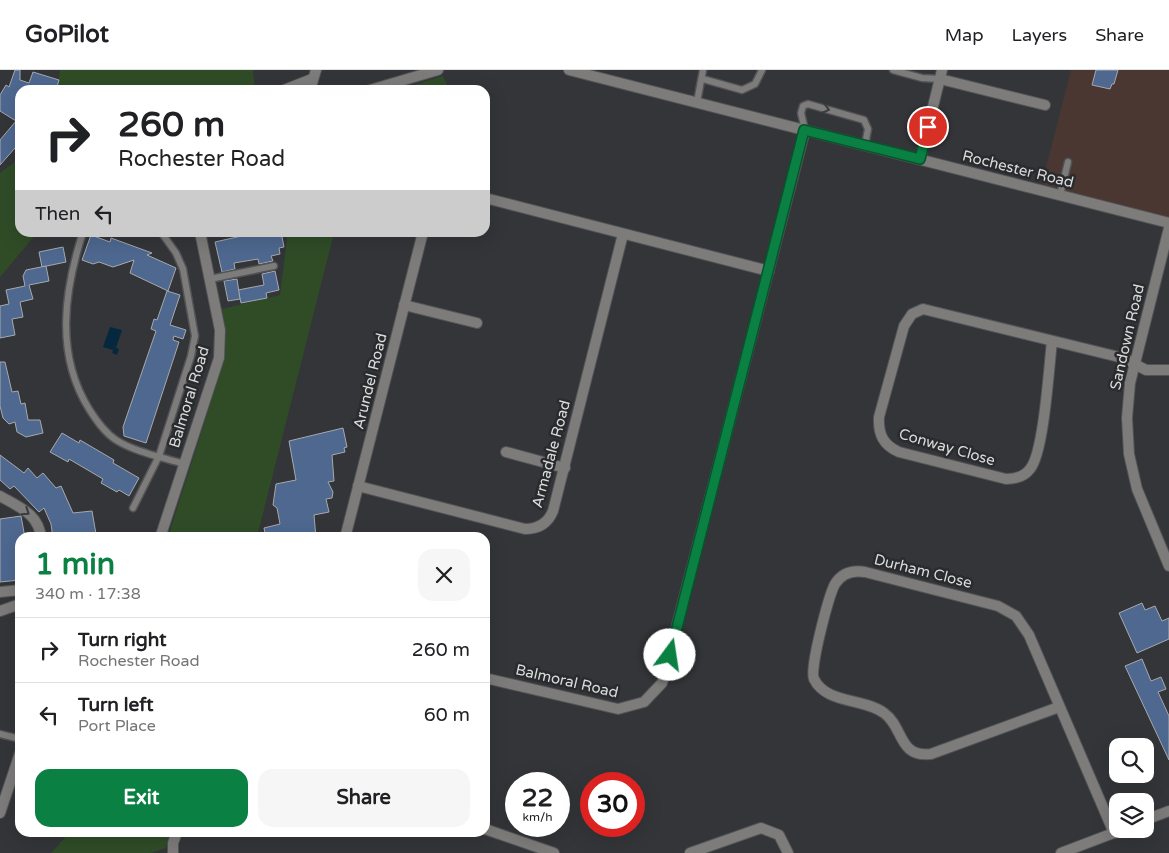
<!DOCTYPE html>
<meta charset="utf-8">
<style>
body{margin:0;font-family:"Varela Round",sans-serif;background:#f6f6f6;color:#202124;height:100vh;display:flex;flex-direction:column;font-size:19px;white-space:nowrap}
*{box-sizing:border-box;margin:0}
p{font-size:16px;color:#757577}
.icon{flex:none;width:28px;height:28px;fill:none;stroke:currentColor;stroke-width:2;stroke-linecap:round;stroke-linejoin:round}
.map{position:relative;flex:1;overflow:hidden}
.panel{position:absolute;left:15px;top:462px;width:475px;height:305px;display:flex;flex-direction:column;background:#fff;border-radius:15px;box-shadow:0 5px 20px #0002}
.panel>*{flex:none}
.hud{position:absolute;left:15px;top:15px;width:475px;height:152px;border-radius:15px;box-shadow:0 5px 20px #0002;background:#fff;color:#202124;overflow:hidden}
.buttons{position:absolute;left:1109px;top:668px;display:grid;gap:10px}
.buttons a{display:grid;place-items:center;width:45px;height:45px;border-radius:10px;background:#fff;box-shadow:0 5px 20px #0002;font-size:25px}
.speed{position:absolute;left:505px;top:702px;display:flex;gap:10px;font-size:25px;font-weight:700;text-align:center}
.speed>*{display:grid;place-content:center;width:65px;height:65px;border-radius:50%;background:#fff;box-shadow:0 5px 20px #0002;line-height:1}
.speed small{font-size:12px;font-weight:400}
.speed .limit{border:8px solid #d22;background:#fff;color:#111}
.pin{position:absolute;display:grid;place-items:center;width:42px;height:42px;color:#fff;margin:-21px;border:2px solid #fff;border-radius:50%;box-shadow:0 1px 5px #0007}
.me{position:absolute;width:55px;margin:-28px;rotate:14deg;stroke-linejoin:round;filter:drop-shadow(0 0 4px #0008)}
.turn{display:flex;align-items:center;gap:18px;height:105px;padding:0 20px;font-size:22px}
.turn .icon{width:65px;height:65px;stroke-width:2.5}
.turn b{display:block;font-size:35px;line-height:42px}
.then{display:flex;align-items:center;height:48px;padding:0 20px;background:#0003;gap:10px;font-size:19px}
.round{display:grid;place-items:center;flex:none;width:52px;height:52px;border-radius:15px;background:#f6f6f6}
.overview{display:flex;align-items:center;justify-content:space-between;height:85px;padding:0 20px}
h1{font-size:30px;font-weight:800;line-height:38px;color:#0b8043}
.button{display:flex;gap:10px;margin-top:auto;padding:10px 20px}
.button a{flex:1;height:58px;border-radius:15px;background:#0b8043;color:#fff;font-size:20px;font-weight:800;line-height:58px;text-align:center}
.button a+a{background:#f6f6f6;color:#202124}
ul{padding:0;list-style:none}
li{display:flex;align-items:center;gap:15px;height:65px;padding:0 20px;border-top:1px solid #e0e0e0}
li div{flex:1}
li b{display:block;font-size:19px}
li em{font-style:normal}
header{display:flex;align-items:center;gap:30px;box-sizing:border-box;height:70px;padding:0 25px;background:#fff;border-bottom:1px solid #e0e0e0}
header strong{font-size:24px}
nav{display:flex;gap:28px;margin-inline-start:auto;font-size:18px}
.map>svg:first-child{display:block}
</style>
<header>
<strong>GoPilot</strong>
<nav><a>Map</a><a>Layers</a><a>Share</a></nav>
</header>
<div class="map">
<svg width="1169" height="783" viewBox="0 0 1169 783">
<rect width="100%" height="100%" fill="#333538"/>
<polygon fill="#4b3732" points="1071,0 1169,0 1169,153 1040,121"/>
<g fill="#2f4c27">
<polygon points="60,0 253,0 255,20 57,20"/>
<polygon points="443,6 447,15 446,20 398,20"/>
<polygon points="20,88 20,162 37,163 0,207 0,103"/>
<polygon points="286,163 334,163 257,467 168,467 225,288 226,262 222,239 280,225 287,169"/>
<polygon points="70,762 169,762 169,763 166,778 151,783 51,783"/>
</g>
<polygon fill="#05283e" points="110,257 122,260 116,278 119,279 117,285 112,283 113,280 103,277"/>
<g fill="#4e6890" stroke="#a7a9ac">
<polygon points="15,0 20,0 20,10 29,13 33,2 59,10 56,20 20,20 20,81 15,78 0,95 0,70 16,51 0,41 0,25 6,15 9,17"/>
<polygon points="1096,0 1118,0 1114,14 1112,14 1110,19 1092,15"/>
<polygon points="259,162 281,162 284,177 279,178 280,184 271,186 273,191 259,194 258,189 234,193 235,199 222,202 215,172"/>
<polygon points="91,165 110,172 111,168 152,183 147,185 176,198 168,221 130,203 134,190 113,197 99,192 93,194 82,190"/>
<polygon points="63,177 66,192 42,197 39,182"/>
<polygon points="46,196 49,211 29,215 33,229 20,232 23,247 12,249 15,265 0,268 0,236 9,234 6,220 25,216 23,206 26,200"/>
<polygon points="275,201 279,220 266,223 267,228 241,233 238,220 264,215 262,204"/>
<polygon points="237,209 240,229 228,231 224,211"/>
<polygon points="167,221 180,225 170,255 186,260 183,269 174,266 173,270 179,272 146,373 124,366 123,357 156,261 151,259 154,249 157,250"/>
<polygon points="0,292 5,292 12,322 18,321 21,334 25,333 28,350 40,350 43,363 26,367 17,362 15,352 9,354 3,348 0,336"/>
<polygon points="343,358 347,377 344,378 345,382 332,385 334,411 328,412 333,422 332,428 326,429 329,442 314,445 316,468 266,468 264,458 280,454 277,438 273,435 276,414 296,410 289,371"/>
<polygon points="62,363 79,373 80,370 114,390 113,393 139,408 129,426 119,420 117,422 101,413 103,409 69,389 68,392 50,382"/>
<polygon points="0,385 24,403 28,398 37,408 43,403 56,418 61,416 73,443 92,441 96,464 53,468 51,454 44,438 39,442 14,416 10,419 0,410"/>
<polygon points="21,446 25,468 20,468 20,510 0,512 0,449"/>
<polygon points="1142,533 1145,540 1155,536 1162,551 1169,548 1169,569 1137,583 1119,543"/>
<polygon points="1142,589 1151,611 1161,607 1166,619 1158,622 1169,646 1169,690 1125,596"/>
</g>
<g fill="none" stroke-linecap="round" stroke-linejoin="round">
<defs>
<g id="service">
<polyline points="893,0 922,8 940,9"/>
<polyline points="703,9 742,20 755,14 762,0"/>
<polyline points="697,32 703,0"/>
<polyline points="805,60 801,43 803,36 808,34 864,50 868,59 865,75"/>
<polyline points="1060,125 1068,92"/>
<path d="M83 162C64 221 55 284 89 339 96 350 104 362 116 370 135 382 162 387 184 394"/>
<polyline points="210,209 274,196"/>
<polyline points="133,438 159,386 191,286 195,266 183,199 176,183 161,162"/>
<polyline points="0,664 20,669"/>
</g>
<g id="minor">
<polyline points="569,0 1169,153"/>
<polyline points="940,9 1045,35"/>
<polyline points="284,20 312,9"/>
<polyline points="310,20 316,0"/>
<polyline points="370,20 438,0"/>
<polyline points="920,89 942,0"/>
<polyline points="485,128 769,201"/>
<polyline points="404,235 477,253"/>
<path d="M1052 271C1049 296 1044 383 1030 399 1024 407 1016 409 1006 409L899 382C883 375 878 364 879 347L904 256 912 244 923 239 1123 288 1146 300H1169"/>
<polyline points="506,382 565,398"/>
<path d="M358 416 525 459C538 459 548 453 553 441L623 164"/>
<path d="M0 426C19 437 39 444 41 468"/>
<polyline points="160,468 219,288 220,260 200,162"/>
<polyline points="345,468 423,162"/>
<polyline points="0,522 20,520"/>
<polyline points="0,541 20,534"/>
<polyline points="485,608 618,639 644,632 662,613 805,60"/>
<path d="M1059 637 931 684C898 688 904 657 884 643 864 628 826 634 814 609 809 599 829 525 835 514 842 503 853 500 865 502L998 536 1016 546 1029 565 1114 763"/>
<polyline points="0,743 20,683"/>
<polyline points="1145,750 1169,741"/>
<polyline points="485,759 554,783"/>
<polyline points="173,783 173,773 177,762"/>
<polyline points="690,783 761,758 779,765 788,783"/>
<polyline points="1061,783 1124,759"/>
</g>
<polyline id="tertiary" points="1169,158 1130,313 1127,348 1129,384 1137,419 1169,496"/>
</defs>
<use href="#service" stroke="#515356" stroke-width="9"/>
<use href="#minor" stroke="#515356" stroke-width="12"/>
<use href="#tertiary" stroke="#515356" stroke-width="12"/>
<use href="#service" stroke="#7d7c7b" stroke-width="6"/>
<use href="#minor" stroke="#7d7c7b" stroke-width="10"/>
<use href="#tertiary" stroke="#7d7c7b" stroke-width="10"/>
</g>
<defs><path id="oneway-chevron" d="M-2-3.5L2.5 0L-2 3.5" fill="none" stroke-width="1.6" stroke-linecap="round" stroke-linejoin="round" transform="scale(1.25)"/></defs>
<g stroke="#3a3b3d">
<use href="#oneway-chevron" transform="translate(826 39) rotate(15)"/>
<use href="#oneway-chevron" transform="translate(26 442) rotate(34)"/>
</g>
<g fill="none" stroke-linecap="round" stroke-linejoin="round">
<defs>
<polyline id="route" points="670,585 804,60 920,89 928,57"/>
</defs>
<use href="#route" stroke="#07532c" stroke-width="12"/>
<use href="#route" stroke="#0b8043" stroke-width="9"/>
</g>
<g text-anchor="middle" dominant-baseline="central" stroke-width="5" stroke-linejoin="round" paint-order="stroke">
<g font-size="15" fill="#dadbdd" stroke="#292b2d">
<text transform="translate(1018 99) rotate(14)">Rochester Road</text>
<text transform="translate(1127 267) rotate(-77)">Sandown Road</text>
<text transform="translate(370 311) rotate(-76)">Arundel Road</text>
<text transform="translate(189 327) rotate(-73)">Balmoral Road</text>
<text transform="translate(947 377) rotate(16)">Conway Close</text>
<text transform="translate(551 384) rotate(-75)">Armadale Road</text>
<text transform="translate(923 501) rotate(14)">Durham Close</text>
<text transform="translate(567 611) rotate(13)">Balmoral Road</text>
</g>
</g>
</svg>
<div class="buttons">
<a><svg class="icon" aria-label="search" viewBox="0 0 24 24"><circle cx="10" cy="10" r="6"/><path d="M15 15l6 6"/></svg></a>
<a><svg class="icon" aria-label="layers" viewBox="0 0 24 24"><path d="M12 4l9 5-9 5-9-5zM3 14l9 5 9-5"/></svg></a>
</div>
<div class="speed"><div>22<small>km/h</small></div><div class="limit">30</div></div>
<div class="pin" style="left:928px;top:57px;background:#d93025"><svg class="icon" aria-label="arrive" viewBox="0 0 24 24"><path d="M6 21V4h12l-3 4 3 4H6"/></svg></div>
<svg class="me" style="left:670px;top:585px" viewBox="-20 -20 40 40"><circle r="19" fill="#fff"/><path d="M0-13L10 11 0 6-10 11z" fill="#0b8043"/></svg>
<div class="hud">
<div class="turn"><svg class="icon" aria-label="right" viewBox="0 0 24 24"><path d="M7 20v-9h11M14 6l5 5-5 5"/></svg><div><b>260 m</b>Rochester Road</div></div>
<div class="then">Then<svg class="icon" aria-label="left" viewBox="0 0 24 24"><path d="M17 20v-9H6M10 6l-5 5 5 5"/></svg></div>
</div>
<section class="panel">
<div class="overview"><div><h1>1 min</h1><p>340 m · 17:38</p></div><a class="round"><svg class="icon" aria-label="close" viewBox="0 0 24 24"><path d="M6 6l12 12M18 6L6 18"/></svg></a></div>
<ul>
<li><svg class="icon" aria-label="right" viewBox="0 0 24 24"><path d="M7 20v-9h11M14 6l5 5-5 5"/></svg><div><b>Turn right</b><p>Rochester Road</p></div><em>260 m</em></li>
<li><svg class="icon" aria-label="left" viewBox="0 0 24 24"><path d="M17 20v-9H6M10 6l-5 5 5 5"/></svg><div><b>Turn left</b><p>Port Place</p></div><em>60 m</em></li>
</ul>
<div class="button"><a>Exit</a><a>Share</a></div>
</section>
</div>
